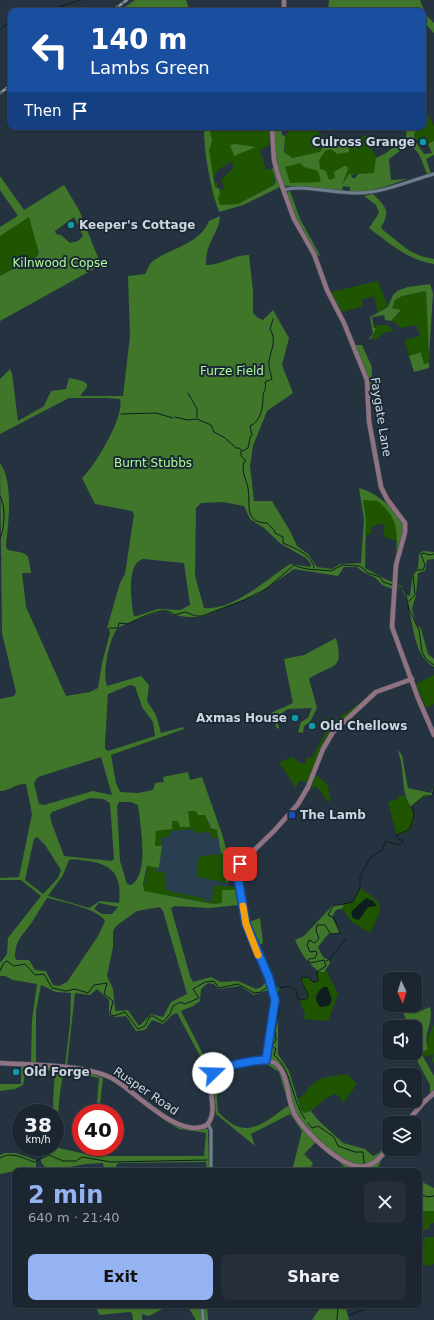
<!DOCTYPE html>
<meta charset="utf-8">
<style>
body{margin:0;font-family:"DejaVu Sans",sans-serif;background:#252e39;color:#f1f3f6;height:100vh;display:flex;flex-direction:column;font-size:15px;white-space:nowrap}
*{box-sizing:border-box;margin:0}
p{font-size:13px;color:#a0a5ab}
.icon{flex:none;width:22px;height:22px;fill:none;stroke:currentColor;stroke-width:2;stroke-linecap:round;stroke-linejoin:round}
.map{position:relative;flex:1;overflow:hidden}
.sheet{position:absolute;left:12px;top:1168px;width:410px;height:140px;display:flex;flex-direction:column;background:#1c2631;border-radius:8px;box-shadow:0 1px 3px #0004,0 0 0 1px #3a434d}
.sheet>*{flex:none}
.banner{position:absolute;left:8px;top:8px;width:418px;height:122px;border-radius:8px;box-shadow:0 1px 3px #0004,0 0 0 1px #3a434d;background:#1a4fa0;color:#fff;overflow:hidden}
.needle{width:26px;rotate:176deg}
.tools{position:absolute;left:382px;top:972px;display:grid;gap:8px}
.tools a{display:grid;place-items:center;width:40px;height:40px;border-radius:8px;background:#1c2631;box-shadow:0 1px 3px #0004,0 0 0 1px #3a434d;font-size:20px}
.speed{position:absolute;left:12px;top:1104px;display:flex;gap:8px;font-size:20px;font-weight:700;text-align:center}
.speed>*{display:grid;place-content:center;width:52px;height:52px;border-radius:50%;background:#1c2631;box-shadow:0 1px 3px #0004,0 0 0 1px #3a434d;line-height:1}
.speed small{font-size:10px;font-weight:400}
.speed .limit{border:6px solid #d22;background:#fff;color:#111}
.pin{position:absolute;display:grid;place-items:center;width:34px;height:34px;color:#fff;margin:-17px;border-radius:8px;box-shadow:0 2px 6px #0006}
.me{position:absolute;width:44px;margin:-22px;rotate:69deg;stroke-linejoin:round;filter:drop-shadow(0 0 3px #0008)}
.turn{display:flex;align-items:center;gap:14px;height:84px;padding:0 16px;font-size:18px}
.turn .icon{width:52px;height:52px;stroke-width:2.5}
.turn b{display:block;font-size:28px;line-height:34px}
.then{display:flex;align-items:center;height:38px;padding:0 16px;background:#0003;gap:8px;font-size:15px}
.round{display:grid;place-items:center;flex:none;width:42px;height:42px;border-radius:8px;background:#252e39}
.overview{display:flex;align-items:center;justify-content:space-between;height:68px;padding:0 16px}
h1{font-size:24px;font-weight:600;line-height:30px;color:#95b2f1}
.button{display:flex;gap:8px;margin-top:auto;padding:8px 16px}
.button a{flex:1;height:46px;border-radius:8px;background:#95b2f1;color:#111;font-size:16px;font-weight:600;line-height:46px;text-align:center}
.button a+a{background:#252e39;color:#f1f3f6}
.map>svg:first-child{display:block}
</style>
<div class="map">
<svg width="434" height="1320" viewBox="0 0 434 1320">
<rect width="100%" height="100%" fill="#253341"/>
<polygon fill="#2a3e51" points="205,815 211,829 217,830 223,854 226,882 228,883 229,890 222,890 222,903 212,904 143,890 148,866 159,868 162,846 155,846 155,834"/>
<g fill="#1f5501">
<polygon points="429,116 434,126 434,141 429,144 425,136 415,141 414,134 418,127 423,127 423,121"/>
<polygon points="205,127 271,127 271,144 260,150 266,170 272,169 275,184 238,204 217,207 212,194 212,183 218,183 217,187 221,190 225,189 221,180 233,168 232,161 218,170 213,178 211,178"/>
<polygon points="288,127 314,127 327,142 323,145 321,152 367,135 371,148 377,157 375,172 365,175 349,174 343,185 292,184 288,182 284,166 305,156 292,158 285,153 285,136 290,130"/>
<path d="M26 210C32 223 41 241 38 255L0 276V227Z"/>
<polygon points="378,281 388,306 378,312 374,296 361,300 363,306 342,312 331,292"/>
<path d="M426 291 429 357V363L424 364 421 352 409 356 405 340 420 336 416 325 400 328 397 324 391 321 399 313 397 308 394 309 392 307C395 293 414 294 426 291Z"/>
<polygon points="376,325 388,325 394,331 384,333 373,341"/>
<path d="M363 500C367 500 373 499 376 500 392 505 398 527 397 541L383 536 385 524H377L376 526H371V534L366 535Z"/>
<polygon points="434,675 434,704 426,708 416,684"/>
<path d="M364 700 325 739 307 783 300 780 296 788 279 762 293 757 299 763 305 764 307 757 312 758C317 747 326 734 330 723L326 720 327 718 331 720H336Z"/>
<polygon points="315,774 327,784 331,800 328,802 316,786 313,788 310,785"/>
<path d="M404 795C410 809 419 815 409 831L397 835 388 802 398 799V796Z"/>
<polygon points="188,811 196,811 205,815 210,828 217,830 219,836 212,839 210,832 195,833 193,829 170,831 170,837 162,837 162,846 155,846 156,831 172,829 172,821 178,821"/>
<polygon points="223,854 225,881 227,883 198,877 197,863 200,856"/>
<polygon points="148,866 156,867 156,871 166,873 165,890 206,899 206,901 211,902 215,885 236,887 238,890 222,903 214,904 174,896 147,893 143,890"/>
<path d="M360 888C387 906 383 905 370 933L352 922 342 908 343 905 353 902Z"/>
<polygon points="326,970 338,994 328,1021 304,1019 305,1014 299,999 305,999 308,995 301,982 301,978 308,977 313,982 318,981 317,972 324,972"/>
<polygon points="434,1024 434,1062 431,1064 434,1054 424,1057 421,1053 428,1049 427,1040"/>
<path d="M347 1074 357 1084 343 1103 339 1096 335 1094C323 1097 317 1109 306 1113L302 1112 298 1099 306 1093 308 1088 322 1078Z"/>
<polygon points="430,1210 434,1211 434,1223 430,1223 430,1228 421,1231 419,1211"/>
<polygon points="424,1237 434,1237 434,1264 431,1264 432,1266 419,1264 419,1243 426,1241"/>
</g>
<g fill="#3f762a" fill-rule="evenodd">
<polygon points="135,0 186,0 190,11 119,11"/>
<polygon points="329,0 420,0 426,15 434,23 434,33 423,21 423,11 416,11 410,8 398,11 328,11"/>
<path d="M204 127H209L212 141 209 150 215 187 219 189 220 194 218 197 220 205 238 204 274 185 276 182 272 169 274 166 280 187 243 205 219 212C210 184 204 156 204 127Z"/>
<path d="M274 127H284L281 128 282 135 285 136 284 152 292 158 320 152 325 143 349 142V152L337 154 331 149 325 151 319 160 320 169 326 171 329 180 335 178 334 172 344 166H347L348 169 342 185 349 174H356L351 175 352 178H355L358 174 374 173 376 158 386 153 406 137 407 127H418L414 134 415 141 424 154 432 153 428 144 434 141V155L426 159 431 173 427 174C423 164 419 148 408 145L389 159 391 180 407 179C388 186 371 192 350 192V187L343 186 342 191 286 186 283 185 274 159ZM300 163 304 167 318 171 321 182 290 183 285 167Z"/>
<polygon points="235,144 256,147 234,156 230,145"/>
<path d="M0 176 24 210 64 185 79 210 101 265 0 321V276L36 257 39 253 29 217 0 236V227L18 216 0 190ZM74 217 83 236 78 241 70 243 61 235 56 234 55 231Z"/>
<polygon points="290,191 300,219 321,257 317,254 295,216 287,193"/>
<path d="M373 194C386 207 391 211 381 227L383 230C402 244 408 255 434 259V264C408 260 390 244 369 228L379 213 376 205 364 196Z"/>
<path d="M220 216C219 234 205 242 206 265 221 265 236 254 249 255L253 291V313L258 318 263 320 273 310 289 338 282 365 293 393 267 411 253 446 250 466 254 501H272L290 531 297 546 308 554 317 567 332 569 340 564 361 563 364 519 359 488C373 491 401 511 403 526 404 534 398 545 396 553 398 528 397 518 378 501L363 500 366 520 365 568 385 579 393 582 392 589 382 585 376 578 363 572 357 567H344L338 576 294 569 258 594 204 616C196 618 182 617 175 615 170 614 168 611 163 611 155 613 122 624 117 629 109 639 102 674 107 686L141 676 149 685 147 701 156 715 161 733 183 727 184 729 111 755 116 783 120 792 138 793 153 790 155 783 164 782 163 777 188 772 190 780 202 777 222 834 233 874 228 875V883L226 882 223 854H221L217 830 211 828 205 815H198L196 811H188L190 827H180L178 821H172V829L156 831 155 846H162L159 868 147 866 143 884 144 891 213 904 222 903V890H238L239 905 209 908 175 906 171 908 190 976 193 982 211 977 221 982 238 981 256 989 261 987 267 981 271 989 254 995 240 986 219 989 214 984 208 983 201 989 200 1001 193 1006 181 1011 211 1070 209 1073 177 1013 172 1015 163 1024 152 1020 145 1030 136 1031 126 1016 116 1017 109 1015V1000L97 989 90 995 75 993 67 1066 65 1065 70 1024 71 993 56 992 41 985 36 1011V1062L37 1064 89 1073 103 1078 99 1113H96L99 1078 64 1072C58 1094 59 1117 55 1139L53 1102 55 1071 26 1069 23 1085 15 1089 0 1091V1084H21V1067L26 1066 31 1062 32 1020 37 984 13 980 5 976H0V963L7 954 8 938 41 896 21 880H0V878L19 877 32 814 26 784C16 783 10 791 0 791V699L14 696 16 692 2 633 0 463C14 483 8 523 6 547L8 550C29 554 28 551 31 573H22L26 607 66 696 90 692 98 688 102 663 110 633 109 629 107 628 120 583 125 574 134 514 132 511 95 504 82 478C95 466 125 416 120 399L106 398H69L0 434V379L10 369 12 373 18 421 44 406 51 391 66 389 69 378 83 381 87 384V387L80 396H123L130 336 128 276 145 274C148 270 148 265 153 261 171 248 200 244 209 221ZM223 502 244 506 250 519 264 528 281 544 306 558 311 564 310 567 290 564C267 579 233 611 204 608L195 576 196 508 201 503ZM143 559 184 563 190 605 180 610 158 609 137 616H134C131 603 126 563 143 559ZM130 685 135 686 142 707 153 722 155 736 108 751 105 749V743L108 694ZM101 757 112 795 93 791 44 805 39 804 34 783 38 777ZM90 798 103 799 110 803 114 859 112 861 64 856 51 821 50 815 52 812ZM119 802H131L138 805C140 824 150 874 131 885L127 884 120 861 117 806ZM37 837 45 845 61 870 58 878 43 894 25 880 34 839ZM69 860C75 859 81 860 87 861 114 864 122 877 119 903L100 901 89 908 48 896 63 875ZM47 898C60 901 99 909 105 921L98 936 67 982 59 986 53 985 46 971 35 970 29 960H17L15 958C15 939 22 937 32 922 37 914 42 906 47 898ZM99 903 118 907 112 914H102L94 909ZM160 907 163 911 187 994 171 1002 163 1017 151 1014 139 1026 128 1010 116 1011 115 1009 113 989 107 976 113 947V931L116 926 137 911Z"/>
<polygon points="430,284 433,293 429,357 426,291 402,296 395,300 392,308 401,310 391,321 385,320 384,315 372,317 374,328 376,328 372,338 368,340 373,334 370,317 388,307 393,295 397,291 408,287"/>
<polygon points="355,345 362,345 372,367 371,390 366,371"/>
<polygon points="421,352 424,364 429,363 429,368 414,372 409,356"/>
<path d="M423 551 434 552V559L427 560 425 571 418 573 416 595 412 609 416 624 421 629 428 654 434 659V667C409 653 415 612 402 589L395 586 396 584 401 586 407 595 410 596 413 573 418 568 419 554Z"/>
<path d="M336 638C345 673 331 663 309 679L317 708 310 722 304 726 303 733 298 732 301 722 308 718 312 708 288 709 276 717 279 728 277 729 271 713 293 703 284 659 304 655Z"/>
<path d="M397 749 402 755 408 788 431 793 434 785 432 796 424 797 411 807C399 790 406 768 397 749Z"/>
<path d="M333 905H343V908L336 910 332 917 340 933 333 934 329 933 318 947 323 957 329 960 330 963 324 972H319C307 962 302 955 295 940L304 936Z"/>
<polygon points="260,918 263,943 256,946 249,922"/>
<path d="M273 984 276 987H281V989L278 994V1054L289 1071 301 1110 304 1113 311 1111 318 1120 343 1143 365 1149 373 1156 379 1153 389 1139V1145L376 1171H348L328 1150 315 1143 304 1154 313 1163 309 1171H292L302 1131 290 1114 251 1134 255 1146 216 1114 213 1078 215 1074 218 1112C238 1133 251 1132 274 1116 280 1112 283 1108 289 1106L279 1072 265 1063 269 1059 277 1007Z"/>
<path d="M399 1005H408L413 1014 430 1007C434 1025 422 1033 428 1049L421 1053 434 1076V1091L430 1093V1085L413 1053H415V1027H410Z"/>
<polygon points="162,1117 196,1129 208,1129 209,1171 207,1171 206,1162 119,1163 116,1165 117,1171 104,1171 103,1163 86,1164 48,1171 41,1162 41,1159 47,1153 48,1147 55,1147 55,1145 59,1148 90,1155 92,1153 92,1147 95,1147 95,1154 99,1156 204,1156 206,1133 179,1129 161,1118"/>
<polygon points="5,1153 16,1153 36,1160 36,1171 15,1171 0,1174 0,1155"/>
<polygon points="419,1182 422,1182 434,1188 434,1211 419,1211"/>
<polygon points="94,1305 99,1305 106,1309 136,1305 170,1305 149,1316 142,1314 142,1320 133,1320 132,1313 129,1312 100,1315"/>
<polygon points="187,1305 207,1305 208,1320 196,1320"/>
<polygon points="322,1305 345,1305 349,1320 312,1320"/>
</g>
<g fill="#0c1e1f">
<polygon points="366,898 373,901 377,906 368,907 359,920 353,918 351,912"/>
<path d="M324 987H327C332 998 336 1007 320 1007 313 999 316 992 324 987Z"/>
</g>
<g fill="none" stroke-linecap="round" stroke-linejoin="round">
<g stroke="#0c1e1f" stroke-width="1">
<polyline points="46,11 81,0"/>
<polyline points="0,30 7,24 11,24"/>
<polyline points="188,393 197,409 197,417"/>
<polyline points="121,414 156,413 173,418"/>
<path d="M175 417 188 420 197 419 211 425 214 432 225 438 236 448H239L243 451 248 448 250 438 252 435 250 426C261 421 263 407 263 397 263 391 267 389 265 382L272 379C271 374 268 366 269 361 271 349 277 341 270 329L273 319"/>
<path d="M241 451V456L246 461 244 462C241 472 246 478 248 488 251 505 243 522 267 523L274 530 275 533 283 537V543C294 548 312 554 314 568"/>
<path d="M0 496C6 506 5 528 0 538"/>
<polyline points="0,558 1,558"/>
<polyline points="396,585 405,590 409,609 419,630 422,652 426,659 434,665"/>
<polyline points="409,601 415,595 413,574 417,570 423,570 425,565 421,554 424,553 429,555 434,554"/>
<path d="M109 628H118L119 623 128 624C136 620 160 607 170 612 172 613 173 614 175 615L185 612 196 616H202L244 600 266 589 294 565C306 571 318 569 331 571L342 565 360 566 368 573 380 577 383 582 392 585"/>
<polyline points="329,960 346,939"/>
<polyline points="326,961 328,960"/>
<polyline points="0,971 3,964 7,961 14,966 25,964 35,975 44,974 52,988 66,991 75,989 88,993 94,985 107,983 104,994 113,1001 110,1014 114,1016 125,1012 138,1029 145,1026 150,1016 153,1016 163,1022 170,1014 173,1006 180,1002 185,1004 199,998 193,989 205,982 214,981 219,988 238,984 254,993 261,992 267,987 272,988"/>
<path d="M281 987 278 994 279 1011 275 1031 276 1040 272 1046 276 1049 274 1055C292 1069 291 1099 305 1119"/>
<path d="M275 989C282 987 289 985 296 990L298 999 302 1000 308 998C309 991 301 985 301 978L308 977 313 982 318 981 317 972 326 966 324 960 310 963 308 961 309 959 315 958 317 954 316 951 310 952 307 945 309 940 315 943 319 938 316 931 317 925H325L331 934 340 933 334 918 328 915 333 906 353 902 360 888V876L371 857 382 850 386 841 397 845 402 843 403 841 397 838V835L410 829 414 814 412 806 424 796H432L434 787"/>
<polyline points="308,1123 312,1128 318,1126 334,1137 338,1146 355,1152 363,1152 364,1164"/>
<path d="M0 1158C12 1151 22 1158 34 1162L49 1155 63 1161H76L82 1157 111 1162 207 1160"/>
<polyline points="419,1199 422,1200 423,1195 427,1197 434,1196"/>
<polyline points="349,1315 377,1305"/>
<polyline points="337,1320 338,1305"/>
</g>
<defs>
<g id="street">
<path d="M283 190C306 184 333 194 357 193 383 193 409 181 434 174"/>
<polyline points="208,1124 211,1130 211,1171"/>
<polyline points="202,1305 203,1320"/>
</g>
<g id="secondary">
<polyline points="284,0 284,11"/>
<polyline points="272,127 274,160 278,175 294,219 314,254 327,290 344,323 367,380 369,421 381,487 387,499 405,523 405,532 396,565 392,627 418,698 434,735"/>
<polyline points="265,1060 275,1000 272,985 246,925 238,878 238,868 243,861 274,831 298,804 308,787 323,749 333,732 376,692 412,679"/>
<path d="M0 1063C30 1065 89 1064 115 1080 137 1093 179 1140 207 1125 220 1109 205 1089 213 1072 225 1065 263 1056 275 1063 290 1074 286 1098 294 1113 303 1131 345 1172 366 1166 376 1164 383 1154 389 1147"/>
<polyline points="406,1123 423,1103 434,1093"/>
</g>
</defs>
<use href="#street" stroke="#434f5b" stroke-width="4"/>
<use href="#secondary" stroke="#434f5b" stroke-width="5.5"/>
<use href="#street" stroke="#6e7e8f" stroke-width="3"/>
<use href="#secondary" stroke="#907281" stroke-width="4.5"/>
<defs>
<g id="rail">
<polyline points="112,11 127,0"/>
<polyline points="0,93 11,85"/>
</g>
</defs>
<use href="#rail" stroke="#939da8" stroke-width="2.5"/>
<use href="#rail" stroke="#1b2936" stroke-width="1" stroke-dasharray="3" stroke-linecap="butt"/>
</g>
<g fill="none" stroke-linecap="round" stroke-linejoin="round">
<defs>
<path id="route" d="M213 1073C220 1066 255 1060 266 1060L275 1000 269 978 246 924 238 878 240 864"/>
</defs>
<use href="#route" stroke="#114b97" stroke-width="10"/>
<use href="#route" stroke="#1a73e8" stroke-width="7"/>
<polyline stroke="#f59e0b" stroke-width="7" points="243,906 246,924 258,955"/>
</g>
<g fill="#0f9aa8" stroke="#1b2936" stroke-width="1.5">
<circle cx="423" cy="142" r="4"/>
<circle cx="71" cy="225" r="4"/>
<circle cx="295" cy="718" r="4"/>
<circle cx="312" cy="726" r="4"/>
<circle cx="16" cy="1072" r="4"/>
</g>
<rect fill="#1a4fb4" stroke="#1b2936" stroke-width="1.5" x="288" y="811" width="8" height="8" rx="2"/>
<g text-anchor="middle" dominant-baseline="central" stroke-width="4" stroke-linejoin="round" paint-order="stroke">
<g font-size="12" font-weight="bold" fill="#cdd6df" stroke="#1b2936" text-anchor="start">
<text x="415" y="142" text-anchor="end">Culross Grange</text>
<text x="79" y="225">Keeper's Cottage</text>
<text x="287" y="718" text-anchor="end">Axmas House</text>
<text x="320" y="726">Old Chellows</text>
<text x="300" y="815">The Lamb</text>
<text x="24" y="1072">Old Forge</text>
</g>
<g font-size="12" fill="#aefa95" stroke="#1b2936">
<text x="60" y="263">Kilnwood Copse</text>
<text x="232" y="371">Furze Field</text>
<text x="153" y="463">Burnt Stubbs</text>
</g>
<g font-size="12" fill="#cdd6df" stroke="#1b2936">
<text transform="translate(381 417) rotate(81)">Faygate Lane</text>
<text transform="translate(146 1091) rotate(34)">Rusper Road</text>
</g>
</g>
</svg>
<div class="tools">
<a><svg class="needle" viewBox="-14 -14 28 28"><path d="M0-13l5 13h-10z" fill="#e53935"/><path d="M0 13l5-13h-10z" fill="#a0a5ab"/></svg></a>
<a><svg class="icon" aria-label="sound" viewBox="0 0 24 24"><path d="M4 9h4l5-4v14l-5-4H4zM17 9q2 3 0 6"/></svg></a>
<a><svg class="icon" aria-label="search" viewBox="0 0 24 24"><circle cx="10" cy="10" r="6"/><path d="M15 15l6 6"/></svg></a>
<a><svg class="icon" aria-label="layers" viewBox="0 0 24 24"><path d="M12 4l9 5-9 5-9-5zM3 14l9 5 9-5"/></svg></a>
</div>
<div class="speed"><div>38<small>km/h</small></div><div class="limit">40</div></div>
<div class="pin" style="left:240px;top:864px;background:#d93025"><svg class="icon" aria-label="arrive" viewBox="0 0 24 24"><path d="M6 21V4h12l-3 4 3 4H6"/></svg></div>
<svg class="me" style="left:213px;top:1073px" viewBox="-20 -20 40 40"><circle r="19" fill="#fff"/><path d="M0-13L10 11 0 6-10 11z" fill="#1a73e8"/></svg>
<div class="banner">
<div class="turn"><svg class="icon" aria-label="left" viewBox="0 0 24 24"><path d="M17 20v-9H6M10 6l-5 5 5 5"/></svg><div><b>140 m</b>Lambs Green</div></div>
<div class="then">Then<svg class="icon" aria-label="arrive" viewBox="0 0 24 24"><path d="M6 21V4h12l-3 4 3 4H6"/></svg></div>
</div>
<section class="sheet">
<div class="overview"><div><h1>2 min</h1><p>640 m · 21:40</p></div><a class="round"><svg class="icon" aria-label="close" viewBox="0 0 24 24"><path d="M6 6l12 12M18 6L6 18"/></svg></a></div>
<div class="button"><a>Exit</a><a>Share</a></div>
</section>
</div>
